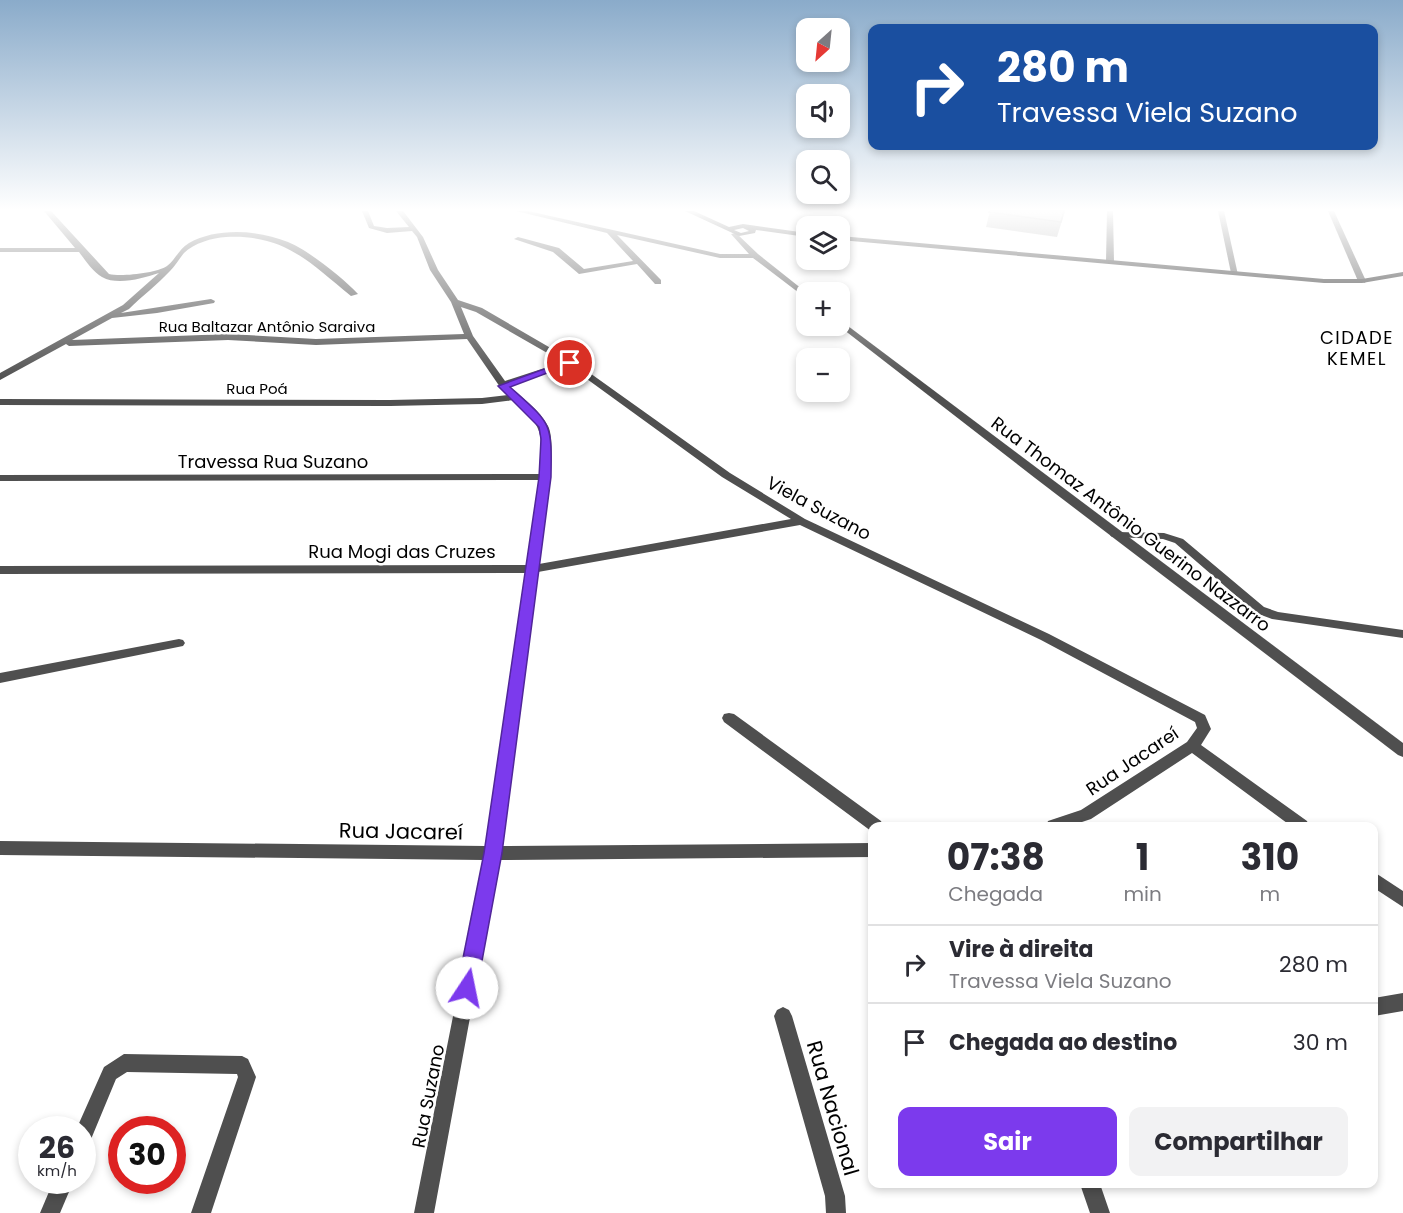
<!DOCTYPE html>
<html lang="pt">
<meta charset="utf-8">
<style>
body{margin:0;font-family:Poppins,sans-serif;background:#f2f2f3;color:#2b2b33;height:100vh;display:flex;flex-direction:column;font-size:22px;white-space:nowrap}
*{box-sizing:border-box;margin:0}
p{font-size:20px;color:#7c7c81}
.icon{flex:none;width:33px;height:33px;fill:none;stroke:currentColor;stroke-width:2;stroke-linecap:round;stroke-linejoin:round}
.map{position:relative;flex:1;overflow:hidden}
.drawer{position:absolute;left:868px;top:822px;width:510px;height:366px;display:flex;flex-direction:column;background:#fff;border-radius:12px;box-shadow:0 3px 9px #0003}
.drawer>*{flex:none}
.guide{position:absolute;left:868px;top:24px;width:510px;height:126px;border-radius:12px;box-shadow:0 3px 9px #0003;background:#1a4fa0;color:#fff;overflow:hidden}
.needle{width:39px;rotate:207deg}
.tools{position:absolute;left:796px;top:18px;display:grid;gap:12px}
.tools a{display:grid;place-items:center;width:54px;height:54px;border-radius:12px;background:#fff;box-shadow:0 3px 9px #0003;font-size:30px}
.speed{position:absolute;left:18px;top:1116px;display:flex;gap:12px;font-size:30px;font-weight:700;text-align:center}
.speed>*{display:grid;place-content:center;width:78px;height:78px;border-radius:50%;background:#fff;box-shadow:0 3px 9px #0003;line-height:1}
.speed small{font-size:15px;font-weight:400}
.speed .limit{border:9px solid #d22;background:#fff;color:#111}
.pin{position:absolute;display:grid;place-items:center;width:51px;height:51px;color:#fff;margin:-26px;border:3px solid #fff;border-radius:50%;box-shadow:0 2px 6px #0007}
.me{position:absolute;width:66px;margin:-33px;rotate:11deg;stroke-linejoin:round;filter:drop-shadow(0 0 4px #0008)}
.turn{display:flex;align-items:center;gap:21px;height:126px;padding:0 30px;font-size:27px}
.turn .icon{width:78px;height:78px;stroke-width:2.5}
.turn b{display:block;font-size:42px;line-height:51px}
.eta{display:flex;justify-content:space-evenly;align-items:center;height:102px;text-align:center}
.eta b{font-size:36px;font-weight:700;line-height:42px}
.button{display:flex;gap:12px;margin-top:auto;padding:12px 30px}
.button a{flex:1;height:69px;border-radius:12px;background:#7c3aed;color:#fff;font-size:24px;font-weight:700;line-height:69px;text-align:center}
.button a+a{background:#f2f2f3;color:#2b2b33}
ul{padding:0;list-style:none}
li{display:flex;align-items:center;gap:18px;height:78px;padding:0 30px;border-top:2px solid #e1e1e2}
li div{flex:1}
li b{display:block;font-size:22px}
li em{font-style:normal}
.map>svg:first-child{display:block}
</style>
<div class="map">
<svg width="1403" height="1213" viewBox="0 0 1403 1213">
<rect width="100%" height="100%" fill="#fff"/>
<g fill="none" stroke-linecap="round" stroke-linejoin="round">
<g fill="#4f4f4f" fill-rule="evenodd">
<polygon points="1116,532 1164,533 1183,539 1264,607 1278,612 1403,630 1403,638 1272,619 1256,613 1175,543 1163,539 1112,537 1110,535 1112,533"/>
<polygon points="783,1007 789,1010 792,1016 845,1196 846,1213 826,1213 825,1196 774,1016 777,1010"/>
<polygon points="124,1054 242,1056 248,1059 256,1077 211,1213 191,1213 238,1077 237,1074 127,1072 116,1079 89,1144 82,1146 82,1130 76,1130 104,1067"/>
<polygon points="54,1180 74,1180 60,1213 40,1213"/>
<polygon points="1080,1184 1100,1184 1110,1213 1090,1213"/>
</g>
<g fill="#4f4f4f" fill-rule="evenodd">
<path d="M44 211H51L109 274C121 277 157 273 167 266 176 259 178 250 189 243 217 227 259 230 288 242 308 250 343 278 358 294L351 296C309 262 285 234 226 237 212 238 194 243 184 253 179 259 175 266 170 271 157 285 142 296 129 309L121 313 211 299 215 301 214 303 157 313 112 318 72 340 228 334 316 339 464 334 451 302 430 270 417 237 412 231 387 233 369 228 362 211H368L374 226 387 228 409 227 396 211H403L423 237 438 270 458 300 482 308 573 361 730 473 805 519 1049 634 1205 715 1211 729 1201 745 1307 821 1309 826H1291L1192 753 1091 819 1070 826H1046L1048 821 1081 810 1187 742 1197 728 1195 722 1041 640 800 525 538 572 502 846 873 843V857L499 860 434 1213H414L484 860 0 855V841L486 846 526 573 0 574V566L527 565 539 480 0 481V475L540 474C541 431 546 430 513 400L482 404 390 406 0 405V399L390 400 482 398 508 395 500 387 467 339 316 345 228 340 69 346 66 344 0 380V373L123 305 159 273C143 278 118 286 102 277 93 272 85 260 79 252H0V248H75ZM461 307 476 312 563 362 505 381 473 336ZM569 366 722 477 791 519 539 564C542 537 559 447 548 426 540 410 522 398 509 386Z"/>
<polygon points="516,211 528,211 720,254 749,254 731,234 736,233 758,254 807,293 807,299 753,258 720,258 617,235 661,280 661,284 655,284 637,264 579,274 553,252 514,239 518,237 559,248 584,269 633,261 607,233"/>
<polygon points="1107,211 1113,211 1114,262 1110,264 1106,262"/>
<polygon points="1218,211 1224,211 1238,275 1231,273"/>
<polygon points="1328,211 1334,211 1366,281 1365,283 1358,281"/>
<polygon points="840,320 1403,743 1403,757 1398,755 1035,478 839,326"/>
<polygon points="179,639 183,640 185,643 183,646 0,683 0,673"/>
<polygon points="729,713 734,714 881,821 883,826 873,826 873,831 871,831 724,722 722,718 724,714"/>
<polygon points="1374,872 1403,891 1403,907 1374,888"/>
<polygon points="1403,993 1403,1011 1374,1016 1374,998"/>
</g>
<g fill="#1c1c1c" fill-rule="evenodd">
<path d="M685 211H694L729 227 743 224 807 233V237L756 230 755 233 739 236ZM743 228 749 231 741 233 734 230Z"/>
<polygon points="840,236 1324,279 1362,279 1403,272 1403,276 1362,283 1324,283 840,240"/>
</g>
</g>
<polygon fill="#a4a4a4" points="990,211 1065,211 1057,237 986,227"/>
<polygon fill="#bfbfbf" stroke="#868686" stroke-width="1.5" points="990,211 1064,211 1061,222 989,212"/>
<linearGradient id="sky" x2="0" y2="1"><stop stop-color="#8aabca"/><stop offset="0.55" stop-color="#fff"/><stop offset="1" stop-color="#fff" stop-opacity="0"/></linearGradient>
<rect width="1403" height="381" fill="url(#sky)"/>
<path fill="#7c3aed" stroke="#51269a" stroke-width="1.5" d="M566 361 574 363 510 387C551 424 552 421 551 477L502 853 477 988 474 995 467 997 460 995 457 988 484 853 539 477 541 439 539 427 498 386Z"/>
<g text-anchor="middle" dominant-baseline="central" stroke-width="5" stroke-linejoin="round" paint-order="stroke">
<g font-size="15" fill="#000" stroke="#fff">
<text x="267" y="326">Rua Baltazar Antônio Saraiva</text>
<text x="257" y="388">Rua Poá</text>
</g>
<g font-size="18" letter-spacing="1.5" fill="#000" stroke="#fff">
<text x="1357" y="337">CIDADE<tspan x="1357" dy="21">KEMEL</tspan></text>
</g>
<g font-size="18" fill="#000" stroke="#fff">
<text x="273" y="461">Travessa Rua Suzano</text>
<text transform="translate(819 508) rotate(28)">Viela Suzano</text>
<text transform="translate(1131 524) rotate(37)">Rua Thomaz Antônio Guerino Nazzarro</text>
<text x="402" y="551">Rua Mogi das Cruzes</text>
<text transform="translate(1132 761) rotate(-34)">Rua Jacareí</text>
<text transform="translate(428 1096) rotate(-79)">Rua Suzano</text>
</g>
<g font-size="21" fill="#000" stroke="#fff">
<text transform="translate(401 831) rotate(1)">Rua Jacareí</text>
<text transform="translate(833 1108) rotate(74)">Rua Nacional</text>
</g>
</g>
</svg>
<div class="tools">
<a><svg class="needle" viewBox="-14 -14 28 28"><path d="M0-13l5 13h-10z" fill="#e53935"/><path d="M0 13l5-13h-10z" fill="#7c7c81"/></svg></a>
<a><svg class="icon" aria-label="sound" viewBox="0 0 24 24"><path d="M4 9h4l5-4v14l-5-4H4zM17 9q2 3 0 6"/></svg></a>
<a><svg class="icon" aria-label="search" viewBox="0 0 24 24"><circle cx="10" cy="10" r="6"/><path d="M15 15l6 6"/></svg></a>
<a><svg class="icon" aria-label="layers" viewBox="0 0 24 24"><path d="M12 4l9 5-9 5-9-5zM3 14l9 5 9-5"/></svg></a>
<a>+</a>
<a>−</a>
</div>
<div class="speed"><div>26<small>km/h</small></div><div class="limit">30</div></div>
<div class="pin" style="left:570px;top:363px;background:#d93025"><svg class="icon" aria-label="arrive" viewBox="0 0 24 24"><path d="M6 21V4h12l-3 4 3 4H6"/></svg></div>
<svg class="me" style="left:467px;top:988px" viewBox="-20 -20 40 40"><circle r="19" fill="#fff"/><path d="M0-13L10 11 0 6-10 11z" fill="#7c3aed"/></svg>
<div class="guide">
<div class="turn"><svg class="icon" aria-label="right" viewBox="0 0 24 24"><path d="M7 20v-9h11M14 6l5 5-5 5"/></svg><div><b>280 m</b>Travessa Viela Suzano</div></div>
</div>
<section class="drawer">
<div class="eta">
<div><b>07:38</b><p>Chegada</p></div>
<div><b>1</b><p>min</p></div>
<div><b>310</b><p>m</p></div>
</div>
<ul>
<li><svg class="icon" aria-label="right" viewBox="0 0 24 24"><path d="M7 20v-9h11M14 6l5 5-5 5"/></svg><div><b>Vire à direita</b><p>Travessa Viela Suzano</p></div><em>280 m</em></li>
<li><svg class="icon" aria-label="arrive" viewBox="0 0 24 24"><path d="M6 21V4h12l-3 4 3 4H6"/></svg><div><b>Chegada ao destino</b></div><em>30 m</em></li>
</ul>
<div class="button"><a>Sair</a><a>Compartilhar</a></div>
</section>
</div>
